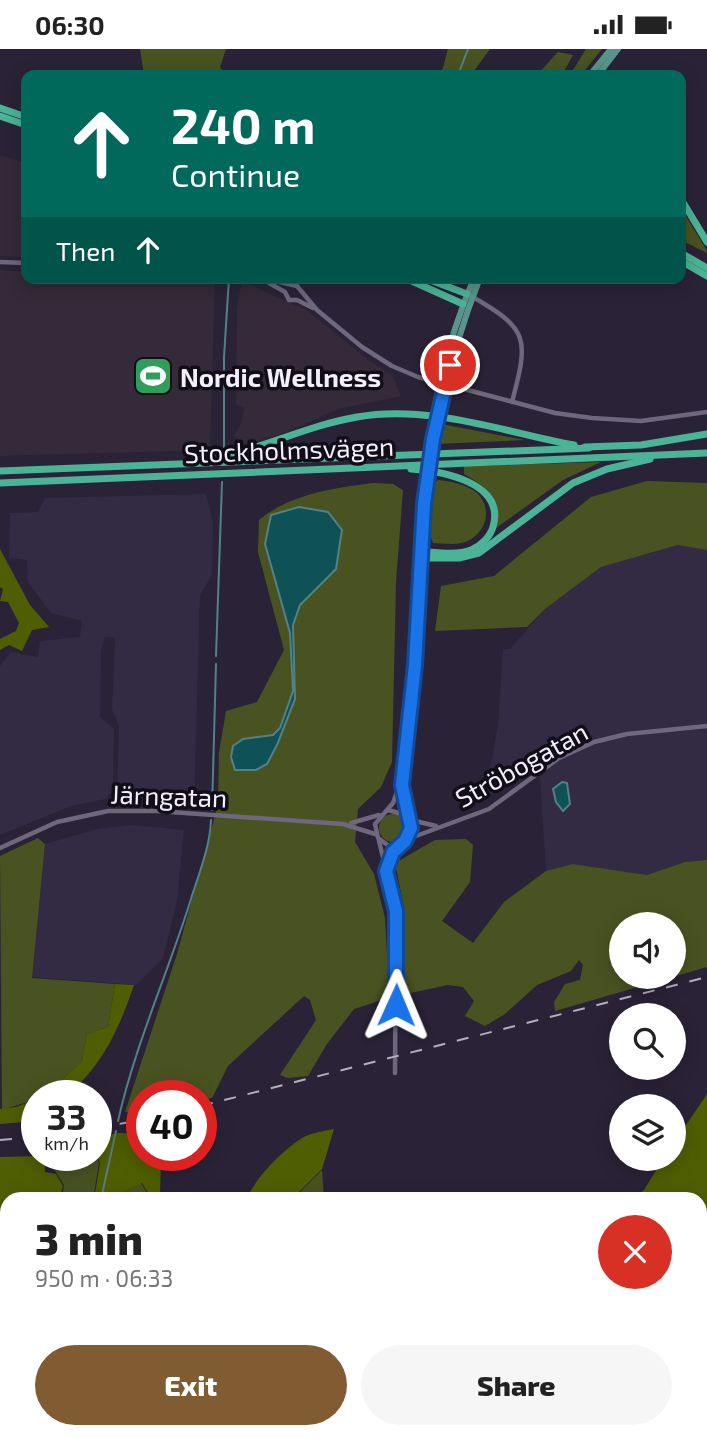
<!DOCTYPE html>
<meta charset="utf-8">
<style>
body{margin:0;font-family:"Exo 2",sans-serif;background:#f6f6f6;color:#222;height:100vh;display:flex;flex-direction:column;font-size:26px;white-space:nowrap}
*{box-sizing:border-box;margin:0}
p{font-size:23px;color:#767676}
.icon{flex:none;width:38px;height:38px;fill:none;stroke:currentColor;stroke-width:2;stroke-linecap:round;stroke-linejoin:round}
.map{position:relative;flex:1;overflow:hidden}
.side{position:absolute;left:0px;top:1143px;width:707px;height:247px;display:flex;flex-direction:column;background:#fff;border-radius:21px 21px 0 0;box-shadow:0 4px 18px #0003}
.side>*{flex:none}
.guide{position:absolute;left:21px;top:21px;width:665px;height:214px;border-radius:14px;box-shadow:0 4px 18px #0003;background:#00695c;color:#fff;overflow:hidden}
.buttons{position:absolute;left:609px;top:863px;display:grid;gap:14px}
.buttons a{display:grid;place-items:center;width:77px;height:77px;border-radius:50%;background:#fff;box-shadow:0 4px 18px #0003;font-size:35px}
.speed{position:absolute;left:21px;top:1031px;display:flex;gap:14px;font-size:35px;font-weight:700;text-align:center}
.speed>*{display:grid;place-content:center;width:91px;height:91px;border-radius:50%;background:#fff;box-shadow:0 4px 18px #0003;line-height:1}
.speed small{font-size:18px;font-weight:400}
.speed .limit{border:10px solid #d22;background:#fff;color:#111}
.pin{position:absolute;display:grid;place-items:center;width:60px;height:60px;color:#fff;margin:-30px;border:4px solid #fff;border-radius:50%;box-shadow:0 2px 7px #0007}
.me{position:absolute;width:77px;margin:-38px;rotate:1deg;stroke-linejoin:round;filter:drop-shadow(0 0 5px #0008)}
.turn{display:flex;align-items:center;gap:24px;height:147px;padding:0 35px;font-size:32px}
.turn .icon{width:91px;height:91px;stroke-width:2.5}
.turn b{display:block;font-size:49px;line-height:60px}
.then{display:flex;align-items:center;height:66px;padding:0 35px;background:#0003;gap:14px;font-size:26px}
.round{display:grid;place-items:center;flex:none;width:74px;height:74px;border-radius:37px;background:#f6f6f6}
.headline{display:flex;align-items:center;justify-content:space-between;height:119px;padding:0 35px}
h1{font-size:42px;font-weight:800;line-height:52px}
.button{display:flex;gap:14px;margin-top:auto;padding:14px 35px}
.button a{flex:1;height:80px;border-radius:42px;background:#815c33;color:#fff;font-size:28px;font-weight:800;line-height:80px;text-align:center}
.button a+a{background:#f6f6f6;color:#222}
.status{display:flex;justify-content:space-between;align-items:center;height:49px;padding:0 35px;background:#fff;direction:ltr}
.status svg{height:19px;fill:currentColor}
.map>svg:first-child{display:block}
</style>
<div class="status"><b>06:30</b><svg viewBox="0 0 49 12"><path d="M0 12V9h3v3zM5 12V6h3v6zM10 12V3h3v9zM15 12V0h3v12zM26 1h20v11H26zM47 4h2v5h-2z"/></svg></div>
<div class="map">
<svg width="707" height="1389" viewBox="0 0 707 1389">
<rect width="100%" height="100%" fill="#2a2337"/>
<g fill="#342a39">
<polygon points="0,106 26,114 26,208 0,207"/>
<polygon points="0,221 26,223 26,229 215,230 210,401 0,407"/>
<polygon points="242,232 308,262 367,310 392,326 401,347 338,360 287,383 244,396 234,387 242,373 244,359 236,355 237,258"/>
</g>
<g fill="#332a44">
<polygon points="206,445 213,473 212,525 200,547 194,754 117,747 119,677 112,660 115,589 105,588 101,602 100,668 114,680 113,742 105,750 71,757 0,786 0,617 11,603 38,608 40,592 80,588 82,572 51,564 28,533 27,511 9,509 10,464 38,463 45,449"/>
<polygon points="679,496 707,501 707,811 685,813 647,826 573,815 546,822 539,714 485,750 498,675 503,600 510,600 545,560 601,518"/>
<polygon points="131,776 184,781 177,852 163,909 136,936 32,928 45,795 97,780"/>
</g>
<g fill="#495321" fill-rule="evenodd">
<polygon points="140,0 226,0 220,18 225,26 144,26"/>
<polygon points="448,0 490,0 471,26 441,26"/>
<polygon points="586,0 602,0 581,26 570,26"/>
<polygon points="558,3 573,6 562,26 537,26"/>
<polygon points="681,159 707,202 707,204 681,191"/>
<polygon points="441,375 525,391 436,395"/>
<path d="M601 413 563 431 496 479C497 447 492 441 464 425V417Z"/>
<path d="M439 431C452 433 465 435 476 443 495 460 485 489 461 494 452 496 442 494 433 494 425 475 431 453 433 433Z"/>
<polygon points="647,432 707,434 707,501 678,496 601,518 545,560 527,578 435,582 441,537 494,527 591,448"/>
<path d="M374 434 393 435 403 441 396 533 392 713 381 738 358 760 355 793 374 825 385 869 388 924 385 950 354 960 327 995 308 1027 288 1029 280 1026 316 971 310 951 304 947 228 1017 212 1049 201 1051V1046H142V1063H125L177 905 218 756 219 703 226 662 257 653 284 601 258 503 259 471C290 445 334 439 374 434Z"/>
<circle cx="393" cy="779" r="14"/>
<polygon points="38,789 45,795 32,929 115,935 108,978 87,985 82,1012 46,1046 37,1046 37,1050 2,1061 0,807"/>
<path d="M466 790 473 796 470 833 442 872 473 894 504 853 546 822 573 815 647 826 685 813 707 811V918L555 962 554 953 565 935 580 931 583 916 579 911 571 922 537 936 505 965 485 977 465 967 474 952 463 938 448 936 401 946 404 859 395 814 435 791ZM621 875H674V928H621Z"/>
<polygon points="96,1106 99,1114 93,1150 62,1150 64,1136 46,1107"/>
<polygon points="322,1121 324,1150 293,1150"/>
<polygon points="141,1134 151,1150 111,1150"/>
<polygon points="707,1246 707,1333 700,1332 700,1247"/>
<polygon points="341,1383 400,1383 394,1389 348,1389"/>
<polygon points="408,1383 450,1383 447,1388 428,1389 424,1385 407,1388"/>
</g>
<g fill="#505e03">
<polygon points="0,500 30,556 49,578 32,581 22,602 9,596 0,601 0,590 16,582 19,574 8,553 0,552 3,540 0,538"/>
<path d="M115 935 134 936C119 980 103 1015 68 1046H46L82 1012 87 985 108 978Z"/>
<polygon points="707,1045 707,1243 700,1241 700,1150 634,1150 644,1141 663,1110 674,1110 674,1094"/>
<polygon points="37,1050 37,1065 23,1073 0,1075 0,1060 16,1058"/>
<path d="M334 1080 322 1120 292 1150H247C255 1129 283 1101 302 1089 311 1084 323 1082 334 1080Z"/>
<polygon points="119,1084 142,1085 142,1106 161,1106 160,1150 152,1150 142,1134 110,1150 94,1150 100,1114 96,1104 97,1088"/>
<polygon points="44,1107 45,1123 56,1125 63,1137 60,1148 7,1150 7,1218 0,1235 0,1108"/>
<polygon points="700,1332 707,1333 707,1370 700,1368"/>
</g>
<g fill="#0f5255" stroke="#538187" stroke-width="2">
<polygon points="299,458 328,463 342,481 336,520 300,556 293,576 295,650 277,696 267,715 256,721 235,721 231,708 233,697 243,690 273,686 280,679 293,642 290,584 265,495 271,466"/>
<polygon points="562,733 567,734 570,755 563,762 556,753 553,740"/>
<polygon points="7,1221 7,1382 175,1382 183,1389 0,1389 0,1238"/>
<polygon points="700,1373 707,1374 707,1389 442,1389 450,1382 468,1387 479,1382 700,1382"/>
</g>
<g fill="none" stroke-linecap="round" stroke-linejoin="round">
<g stroke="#538187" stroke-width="2">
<polyline points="458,26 468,0"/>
<polyline points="224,399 224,308 229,229"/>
<polyline points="216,607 222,433"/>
<polyline points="212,761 216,615"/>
<path d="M118 1072C135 996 168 924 191 850 199 824 210 798 211 771"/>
<polyline points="101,1150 116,1082"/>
</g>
<g stroke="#6e677e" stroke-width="4.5">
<polyline points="0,213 26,214"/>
<polyline points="263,229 297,237 317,261 362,298 392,317 418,328 555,364 592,369 641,372 707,363"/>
<polyline points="269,234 285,243 289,251 297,251 313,259"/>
<path d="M471 247C529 280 529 289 512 353"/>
<polyline points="417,509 417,546"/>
<polyline points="402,729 393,754 375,775 378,789 389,797 489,760 559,709 594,693 627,685 707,677"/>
<polyline points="388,761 406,766"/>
<polyline points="411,771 436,777"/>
<polyline points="351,774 379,766"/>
<path d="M408 788C414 774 401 749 402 731 408 657 419 584 422 510"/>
<polyline points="379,792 396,862 395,1024"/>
<polyline points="0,799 57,773 108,762 156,762 343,775 375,785"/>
<polyline points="387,821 398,798"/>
</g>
<g stroke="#59958c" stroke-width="6">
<polyline points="590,26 611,0"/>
<polyline points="598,26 618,0"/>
<path d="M417 507C421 412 436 318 474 229"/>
<path d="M422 507C428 410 444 319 480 229"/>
</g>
<g stroke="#4bb496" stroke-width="7">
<polyline points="0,59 26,68"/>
<polyline points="0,67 26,76"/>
<polyline points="681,150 707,193"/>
<polyline points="681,204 707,219"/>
<polyline points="681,212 707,227"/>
<polyline points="405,229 463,255"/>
<polyline points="425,229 467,245"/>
<polyline points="585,398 641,396 707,385"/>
<path d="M203 411C257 403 304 377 357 368 429 355 504 383 574 396"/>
<path d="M411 420C441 422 506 433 493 478 490 488 481 497 471 501 456 507 434 503 417 502"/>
<polyline points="0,422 589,399"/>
<polyline points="0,434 707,404"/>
<polyline points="417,509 459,509 479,504 573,434 607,420 650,410"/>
</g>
<g stroke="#b4afbf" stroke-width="2" stroke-dasharray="12 12" stroke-linecap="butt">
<polyline points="201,1057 707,928"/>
<polyline points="96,1079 142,1071"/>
<polyline points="0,1091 37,1088"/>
</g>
</g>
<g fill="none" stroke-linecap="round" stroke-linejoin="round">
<defs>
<polyline id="route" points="396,956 396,862 386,822 393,803 405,792 411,779 402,736 415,616 424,455 433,390 450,316"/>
</defs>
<use href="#route" stroke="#114b97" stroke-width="18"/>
<use href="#route" stroke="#1a73e8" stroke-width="12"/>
</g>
<defs>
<symbol id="stadium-square" viewBox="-11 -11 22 22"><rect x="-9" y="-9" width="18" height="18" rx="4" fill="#2e9e5b" stroke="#110e17"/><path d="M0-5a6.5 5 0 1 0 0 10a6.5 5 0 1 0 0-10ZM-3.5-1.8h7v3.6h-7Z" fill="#fff"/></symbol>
</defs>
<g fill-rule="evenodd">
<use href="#stadium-square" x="131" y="305" width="44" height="44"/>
</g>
<g text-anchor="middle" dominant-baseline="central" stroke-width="7" stroke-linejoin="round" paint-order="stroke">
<g font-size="26" font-weight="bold" fill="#f3eefc" stroke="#110e17" text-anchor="start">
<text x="180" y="327">Nordic Wellness</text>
</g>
<g font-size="26" fill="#f3eefc" stroke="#110e17">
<text transform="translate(289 400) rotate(-2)">Stockholmsvägen</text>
<text transform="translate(521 715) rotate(-29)">Ströbogatan</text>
<text transform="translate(169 746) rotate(2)">Järngatan</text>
</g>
</g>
</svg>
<div class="buttons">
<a><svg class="icon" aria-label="sound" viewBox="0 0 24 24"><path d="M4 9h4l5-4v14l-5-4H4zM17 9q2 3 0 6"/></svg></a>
<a><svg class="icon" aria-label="search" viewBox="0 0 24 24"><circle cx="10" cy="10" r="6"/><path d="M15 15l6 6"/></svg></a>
<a><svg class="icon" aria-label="layers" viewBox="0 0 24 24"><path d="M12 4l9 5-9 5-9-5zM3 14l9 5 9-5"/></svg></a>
</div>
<div class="speed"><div>33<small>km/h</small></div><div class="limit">40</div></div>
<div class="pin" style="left:450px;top:316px;background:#d93025"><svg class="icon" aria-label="arrive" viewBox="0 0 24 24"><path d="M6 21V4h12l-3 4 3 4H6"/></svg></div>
<svg class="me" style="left:396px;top:956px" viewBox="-20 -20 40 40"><path d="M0-17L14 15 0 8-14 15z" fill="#1a73e8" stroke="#fff" stroke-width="4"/></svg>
<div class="guide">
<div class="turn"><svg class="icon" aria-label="ahead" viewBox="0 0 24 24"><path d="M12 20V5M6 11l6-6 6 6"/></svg><div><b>240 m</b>Continue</div></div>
<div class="then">Then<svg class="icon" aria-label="ahead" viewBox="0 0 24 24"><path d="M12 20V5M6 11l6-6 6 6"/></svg></div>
</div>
<section class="side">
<div class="headline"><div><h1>3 min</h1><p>950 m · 06:33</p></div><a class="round" style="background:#d93025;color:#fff"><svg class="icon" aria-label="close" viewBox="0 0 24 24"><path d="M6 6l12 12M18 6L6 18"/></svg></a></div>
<div class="button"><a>Exit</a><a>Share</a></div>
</section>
</div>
